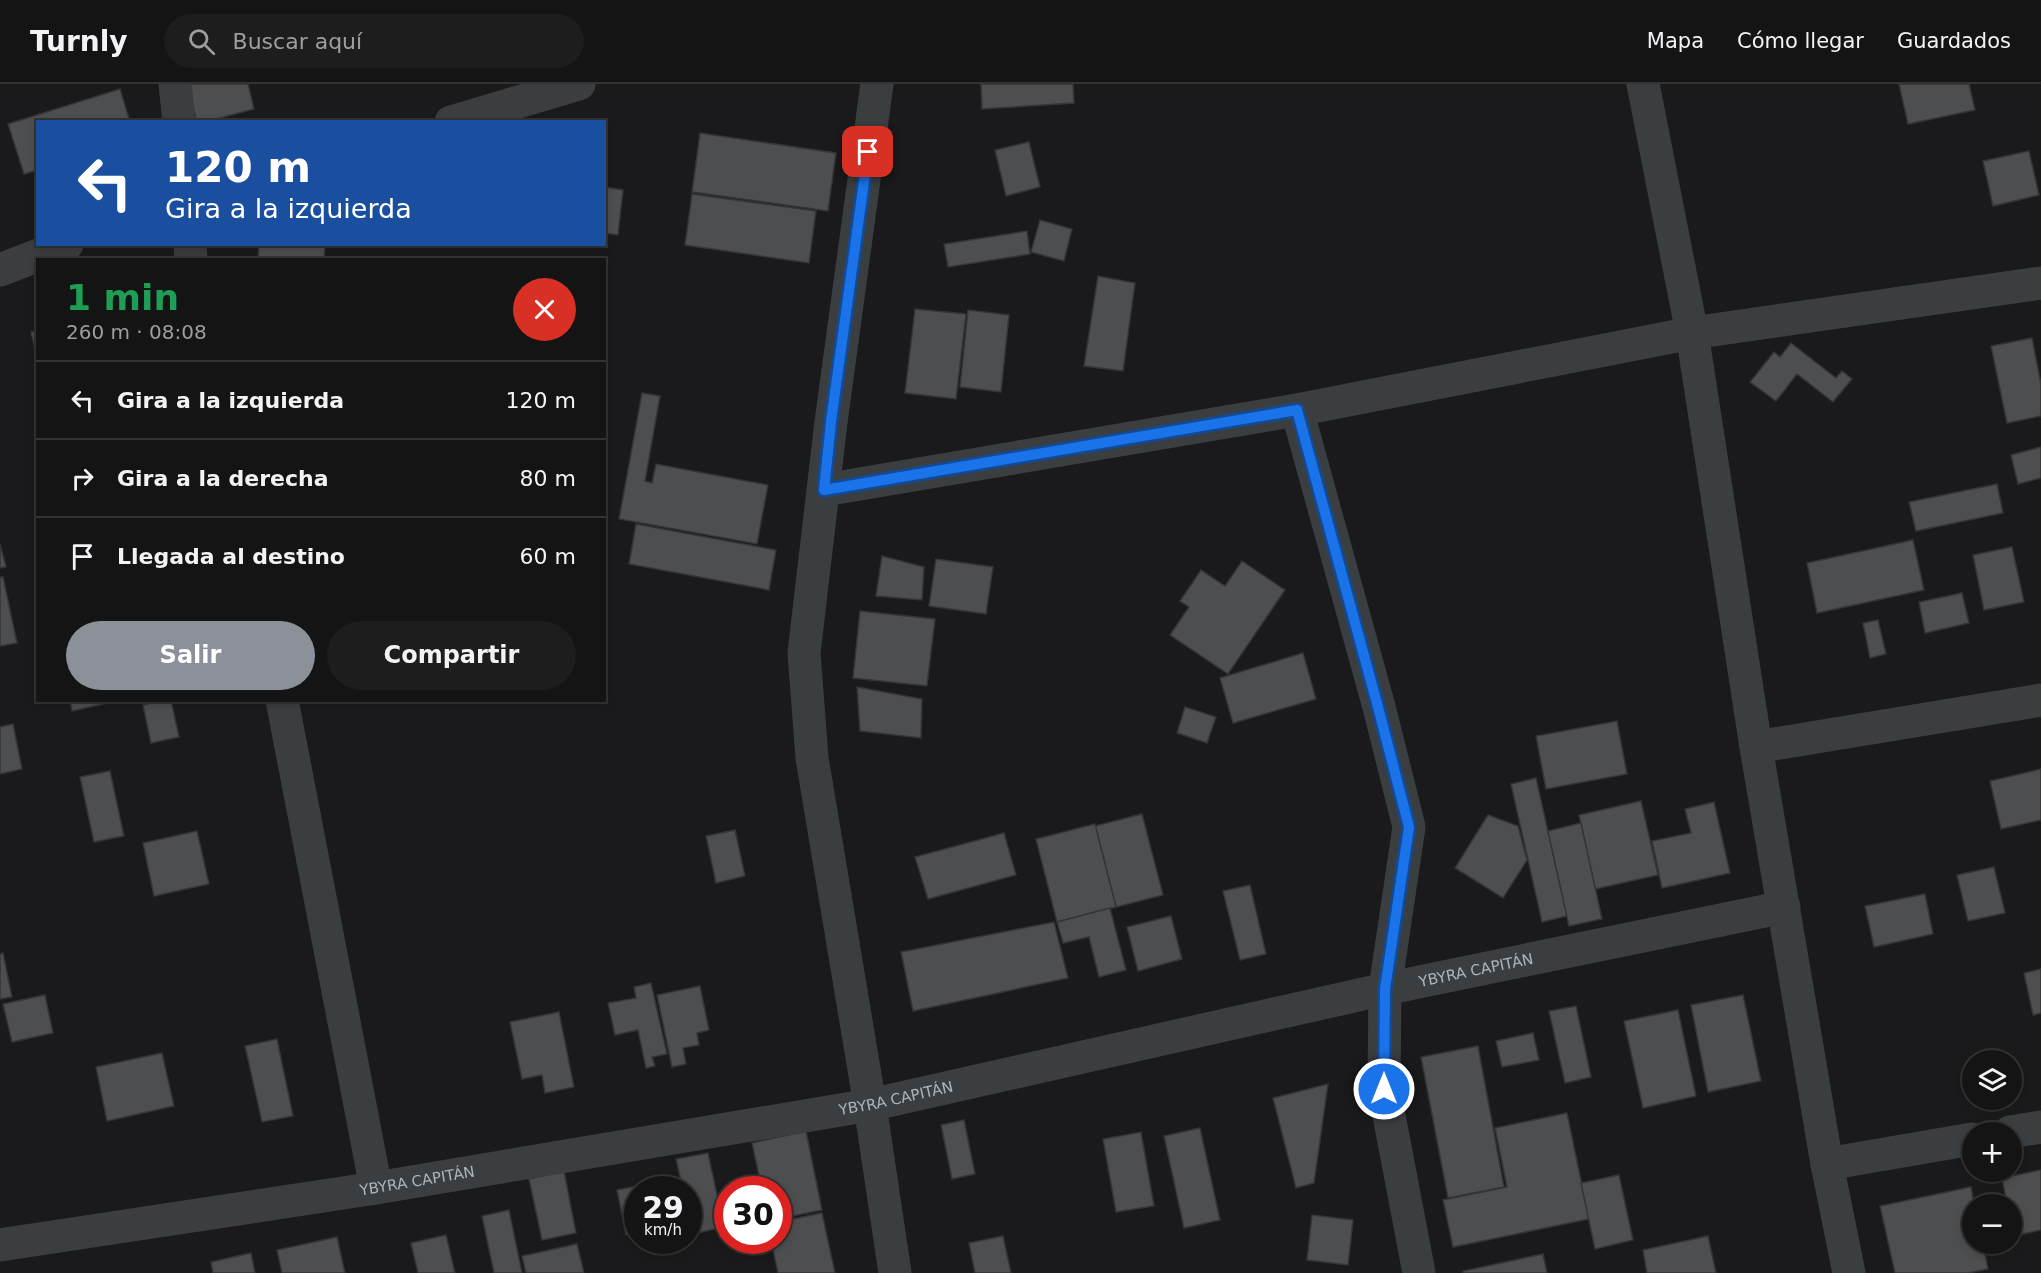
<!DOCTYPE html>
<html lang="es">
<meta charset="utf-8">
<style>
body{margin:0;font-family:"DejaVu Sans",sans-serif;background:#1d1d1e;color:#f1f3f6;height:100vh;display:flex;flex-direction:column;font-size:22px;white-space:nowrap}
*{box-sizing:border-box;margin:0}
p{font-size:20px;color:#9d9ea0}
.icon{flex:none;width:33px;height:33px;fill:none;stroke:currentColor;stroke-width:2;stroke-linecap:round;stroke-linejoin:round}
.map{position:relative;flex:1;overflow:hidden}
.drawer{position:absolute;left:36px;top:174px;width:570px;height:444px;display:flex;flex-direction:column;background:#141415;border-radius:0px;box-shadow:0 3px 9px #0003,0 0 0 2px #333334}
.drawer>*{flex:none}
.hud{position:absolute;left:36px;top:36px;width:570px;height:126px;border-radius:0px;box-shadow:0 3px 9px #0003,0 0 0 2px #333334;background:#1a4fa0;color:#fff;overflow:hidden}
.controls{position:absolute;left:1962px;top:966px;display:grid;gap:12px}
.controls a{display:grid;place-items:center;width:60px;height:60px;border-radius:50%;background:#141415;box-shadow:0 3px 9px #0003,0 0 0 2px #333334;font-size:30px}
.speed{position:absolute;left:624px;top:1092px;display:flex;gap:12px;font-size:30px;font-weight:700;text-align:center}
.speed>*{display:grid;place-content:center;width:78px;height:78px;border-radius:50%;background:#141415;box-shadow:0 3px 9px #0003,0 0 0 2px #333334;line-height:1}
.speed small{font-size:15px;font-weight:400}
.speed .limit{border:9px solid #d22;background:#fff;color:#111}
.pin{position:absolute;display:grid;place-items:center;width:51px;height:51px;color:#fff;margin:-26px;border-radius:12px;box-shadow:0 3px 9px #0006}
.me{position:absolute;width:66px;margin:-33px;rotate:0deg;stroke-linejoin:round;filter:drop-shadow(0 0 4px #0008)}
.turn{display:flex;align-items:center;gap:21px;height:126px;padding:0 30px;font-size:27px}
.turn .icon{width:78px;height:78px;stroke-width:2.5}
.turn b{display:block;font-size:42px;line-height:51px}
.round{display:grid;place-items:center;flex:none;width:63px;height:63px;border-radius:32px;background:#1d1d1e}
.headline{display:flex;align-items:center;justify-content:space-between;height:102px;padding:0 30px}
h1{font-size:36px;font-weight:600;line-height:45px;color:#1e9e55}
.action{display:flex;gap:12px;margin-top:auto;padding:12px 30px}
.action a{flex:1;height:69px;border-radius:36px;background:#8c9099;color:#fff;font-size:24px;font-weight:600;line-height:69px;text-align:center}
.action a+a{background:#1d1d1e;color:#f1f3f6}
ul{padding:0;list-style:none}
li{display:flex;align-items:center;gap:18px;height:78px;padding:0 30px;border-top:2px solid #333334}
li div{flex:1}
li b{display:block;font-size:22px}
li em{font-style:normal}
header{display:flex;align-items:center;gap:36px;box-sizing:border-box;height:84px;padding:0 30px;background:#141415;border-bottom:2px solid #333334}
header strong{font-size:28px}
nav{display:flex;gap:33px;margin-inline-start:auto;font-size:21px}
.search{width:420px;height:54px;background:#1d1d1e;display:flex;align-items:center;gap:15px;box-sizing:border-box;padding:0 21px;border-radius:33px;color:#9d9ea0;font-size:22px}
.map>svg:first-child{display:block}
</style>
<header>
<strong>Turnly</strong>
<div class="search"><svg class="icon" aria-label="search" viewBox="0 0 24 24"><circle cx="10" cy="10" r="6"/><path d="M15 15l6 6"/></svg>Buscar aquí</div>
<nav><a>Mapa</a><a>Cómo llegar</a><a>Guardados</a></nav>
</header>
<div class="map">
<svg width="2041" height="1189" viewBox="0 0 2041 1189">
<rect width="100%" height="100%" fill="#1a1a1c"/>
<g fill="#4c4e50" stroke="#343537" stroke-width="1.5">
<polygon points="187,0 248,0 254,25 205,38 197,38"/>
<polygon points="981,0 1073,0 1074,19 982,25"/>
<polygon points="1899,0 1969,0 1975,26 1908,40"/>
<polygon points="120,5 130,38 38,38 38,86 24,90 8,40"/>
<polygon points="700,49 836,69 828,127 692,108"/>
<polygon points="1029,58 1040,103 1006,112 995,66"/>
<polygon points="2029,67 2039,111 1993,122 1983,77"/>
<polygon points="604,103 623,106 618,151 604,149"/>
<polygon points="692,110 816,127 809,179 685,161"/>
<polygon points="1040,136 1072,145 1064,177 1031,168"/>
<polygon points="1027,147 1030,170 948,183 944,160"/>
<polygon points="259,160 325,160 324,176 258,176"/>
<polygon points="1098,192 1135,199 1123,287 1084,282"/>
<polygon points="915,225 966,230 956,315 905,309"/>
<polygon points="968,226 1009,231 1001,308 960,303"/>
<polygon points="38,247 38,278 31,248"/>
<polygon points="2032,254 2041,300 2041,332 2007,339 1991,262"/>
<polygon points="1791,259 1836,294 1842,287 1852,295 1833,318 1797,290 1776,317 1750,298 1774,268 1780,273"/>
<polygon points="642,309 660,312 645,397 652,399 656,380 768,401 757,460 619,435"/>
<polygon points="2041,363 2041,394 2018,400 2011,371"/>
<polygon points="1997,400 2003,429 1916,447 1909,418"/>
<polygon points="636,440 776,466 769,506 629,480"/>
<polygon points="1913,456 1924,506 1817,529 1807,479"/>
<polygon points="0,460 6,483 0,484"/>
<polygon points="2012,463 2024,518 1984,526 1973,471"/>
<polygon points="882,472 924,483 922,516 876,512"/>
<polygon points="936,475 993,483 986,530 929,522"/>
<polygon points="1242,477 1285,506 1228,590 1170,551 1189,523 1180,517 1201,486 1225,502"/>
<polygon points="0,493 3,493 17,559 0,562"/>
<polygon points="1962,509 1969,539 1925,549 1919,518"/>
<polygon points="860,527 935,535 927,602 853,594"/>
<polygon points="1878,536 1886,570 1870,574 1863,539"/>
<polygon points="1303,569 1316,615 1233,639 1220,594"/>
<polygon points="857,603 922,615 921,654 860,647"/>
<polygon points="70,616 121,616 72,627"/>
<polygon points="164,616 171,616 179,653 151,659 143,621"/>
<polygon points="1185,623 1216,633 1207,659 1177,649"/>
<polygon points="1617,637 1627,690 1546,705 1536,652"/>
<polygon points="13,640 22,685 0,690 0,643"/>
<polygon points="2041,685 2041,736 2001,745 1990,697"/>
<polygon points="110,687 124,752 94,758 80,693"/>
<polygon points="1536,694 1567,832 1542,838 1511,700"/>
<polygon points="1641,717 1658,791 1595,805 1579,731"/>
<polygon points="1714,718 1730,789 1662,804 1652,757 1691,749 1685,725"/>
<polygon points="1142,730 1163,811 1116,823 1095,742"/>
<polygon points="1488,731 1518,742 1527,776 1503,814 1455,784"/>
<polygon points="1581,739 1602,835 1569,842 1548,747"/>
<polygon points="1095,740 1116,823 1057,838 1036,755"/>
<polygon points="735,746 745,792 716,799 706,752"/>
<polygon points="197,747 209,800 154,812 143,759"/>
<polygon points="1004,749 1016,791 928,815 915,773"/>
<polygon points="1994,783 2005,829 1968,837 1957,791"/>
<polygon points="1250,801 1266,870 1240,876 1223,807"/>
<polygon points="1925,810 1933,850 1874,863 1865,822"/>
<polygon points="1110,824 1126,886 1099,893 1089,853 1063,859 1057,838"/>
<polygon points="1171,832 1182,875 1138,887 1127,843"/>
<polygon points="1054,838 1068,894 913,927 901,868"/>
<polygon points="3,869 12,913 0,915 0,870"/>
<polygon points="2041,885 2041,929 2033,931 2024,889"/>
<polygon points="651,899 667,970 652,973 655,982 646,984 638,946 615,951 608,919 636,914 634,903"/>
<polygon points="700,902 709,946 697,949 699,961 683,964 686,980 672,983 657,911"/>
<polygon points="45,911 53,949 12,958 3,920"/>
<polygon points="1743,911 1761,997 1708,1008 1691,921"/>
<polygon points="1576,922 1591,993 1565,999 1549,927"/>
<polygon points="1678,926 1696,1012 1643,1024 1624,937"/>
<polygon points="559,928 574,1003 545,1009 542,991 522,995 510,938"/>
<polygon points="1533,949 1539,976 1502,983 1496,957"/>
<polygon points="277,955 293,1032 262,1038 245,962"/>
<polygon points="1478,962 1504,1103 1448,1114 1421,973"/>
<polygon points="162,969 174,1022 107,1037 96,983"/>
<polygon points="1328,1000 1314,1099 1296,1104 1273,1014"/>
<polygon points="1567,1029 1589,1135 1453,1163 1443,1116 1507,1103 1495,1044"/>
<polygon points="964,1036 975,1090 952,1095 941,1041"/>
<polygon points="1200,1044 1220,1136 1184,1144 1164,1052"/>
<polygon points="806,1047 822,1126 778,1135 778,1106 762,1106 752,1059"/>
<polygon points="1141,1048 1154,1122 1116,1128 1103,1055"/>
<polygon points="708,1069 724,1143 693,1150 688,1131 688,1106 683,1106 676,1075"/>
<polygon points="2041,1086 2041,1146 2014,1152 2012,1140 2012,1120 2007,1120 2002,1094"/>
<polygon points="564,1087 576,1149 542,1156 529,1095"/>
<polygon points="1619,1091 1633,1156 1595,1165 1581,1099"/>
<polygon points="652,1099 653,1106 638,1106 638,1149 626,1151 617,1106"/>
<polygon points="1971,1103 1974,1120 1972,1120 1972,1160 1983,1160 1988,1185 1968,1189 1895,1189 1880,1122"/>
<polygon points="509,1126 522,1189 494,1189 482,1132"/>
<polygon points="822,1129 835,1189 778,1189 771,1156 778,1156 778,1138"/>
<polygon points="1312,1131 1353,1136 1348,1181 1307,1176"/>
<polygon points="446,1151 455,1189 418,1189 411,1159"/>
<polygon points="1003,1152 1011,1189 975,1189 969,1159"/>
<polygon points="1708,1152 1716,1189 1647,1189 1643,1166"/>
<polygon points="337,1153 345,1189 282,1189 277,1166"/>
<polygon points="577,1160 584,1189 526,1189 522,1172"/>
<polygon points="251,1169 255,1189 213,1189 211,1178"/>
<polygon points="1543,1170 1547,1189 1463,1189 1463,1187"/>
</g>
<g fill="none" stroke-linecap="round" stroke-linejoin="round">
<g stroke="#3b3e40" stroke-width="33">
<polyline points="175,0 179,38"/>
<polyline points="877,0 831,338 804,569 812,674 870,1021 895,1189"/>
<polyline points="1643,0 1692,249 1756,663 1827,1080 1849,1189"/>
<polyline points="451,38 579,0"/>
<polyline points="190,160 191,176"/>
<polyline points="0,186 67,160"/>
<polyline points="1297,326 1379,623 1409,743 1385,905 1384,1005 1419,1189"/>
<polyline points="824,406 1297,326 1692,249 2041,199"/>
<polyline points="282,616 376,1104"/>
<polyline points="1756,663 2041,616"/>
<polyline points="2010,1048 2041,1043"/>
<polyline points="1827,1080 1972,1055"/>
<path id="s1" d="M0 1161 376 1104 870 1021 1385 905 1784 823"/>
</g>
</g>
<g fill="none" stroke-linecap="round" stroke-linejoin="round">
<defs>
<polyline id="route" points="868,68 831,338 824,406 1297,326 1378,623 1409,743 1385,905 1384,1005"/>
</defs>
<use href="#route" stroke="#114b97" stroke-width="15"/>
<use href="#route" stroke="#1a73e8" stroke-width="10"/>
</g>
<g text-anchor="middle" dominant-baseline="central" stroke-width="5" stroke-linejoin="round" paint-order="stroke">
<g font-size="15" fill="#aeb5ba" stroke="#151517">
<text stroke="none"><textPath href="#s1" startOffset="1502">YBYRA CAPITÁN</textPath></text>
<text stroke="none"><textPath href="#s1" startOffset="908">YBYRA CAPITÁN</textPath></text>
<text stroke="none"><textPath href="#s1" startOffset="422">YBYRA CAPITÁN</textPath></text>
</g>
</g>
</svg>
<div class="controls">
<a><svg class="icon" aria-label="layers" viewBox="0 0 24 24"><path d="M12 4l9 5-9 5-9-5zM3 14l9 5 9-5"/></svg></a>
<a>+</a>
<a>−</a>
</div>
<div class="speed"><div>29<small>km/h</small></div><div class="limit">30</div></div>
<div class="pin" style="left:868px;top:68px;background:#d93025"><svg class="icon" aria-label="arrive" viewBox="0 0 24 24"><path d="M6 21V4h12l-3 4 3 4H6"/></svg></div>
<svg class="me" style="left:1384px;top:1005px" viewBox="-20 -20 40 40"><circle r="17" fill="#1a73e8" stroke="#fff" stroke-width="3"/><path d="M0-11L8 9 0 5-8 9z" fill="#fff"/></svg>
<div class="hud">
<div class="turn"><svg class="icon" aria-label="left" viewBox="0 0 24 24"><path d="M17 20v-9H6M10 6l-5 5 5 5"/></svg><div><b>120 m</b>Gira a la izquierda</div></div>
</div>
<section class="drawer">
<div class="headline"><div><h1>1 min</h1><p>260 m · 08:08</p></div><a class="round" style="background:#d93025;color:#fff"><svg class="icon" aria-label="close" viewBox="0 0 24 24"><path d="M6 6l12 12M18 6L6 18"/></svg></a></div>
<ul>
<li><svg class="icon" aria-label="left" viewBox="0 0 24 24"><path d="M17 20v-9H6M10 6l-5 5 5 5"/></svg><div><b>Gira a la izquierda</b></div><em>120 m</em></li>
<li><svg class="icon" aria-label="right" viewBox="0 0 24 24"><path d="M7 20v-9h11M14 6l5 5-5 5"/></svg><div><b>Gira a la derecha</b></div><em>80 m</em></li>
<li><svg class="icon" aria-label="arrive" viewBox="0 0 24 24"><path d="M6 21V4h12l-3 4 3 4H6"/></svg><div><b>Llegada al destino</b></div><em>60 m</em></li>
</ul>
<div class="action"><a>Salir</a><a>Compartir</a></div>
</section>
</div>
